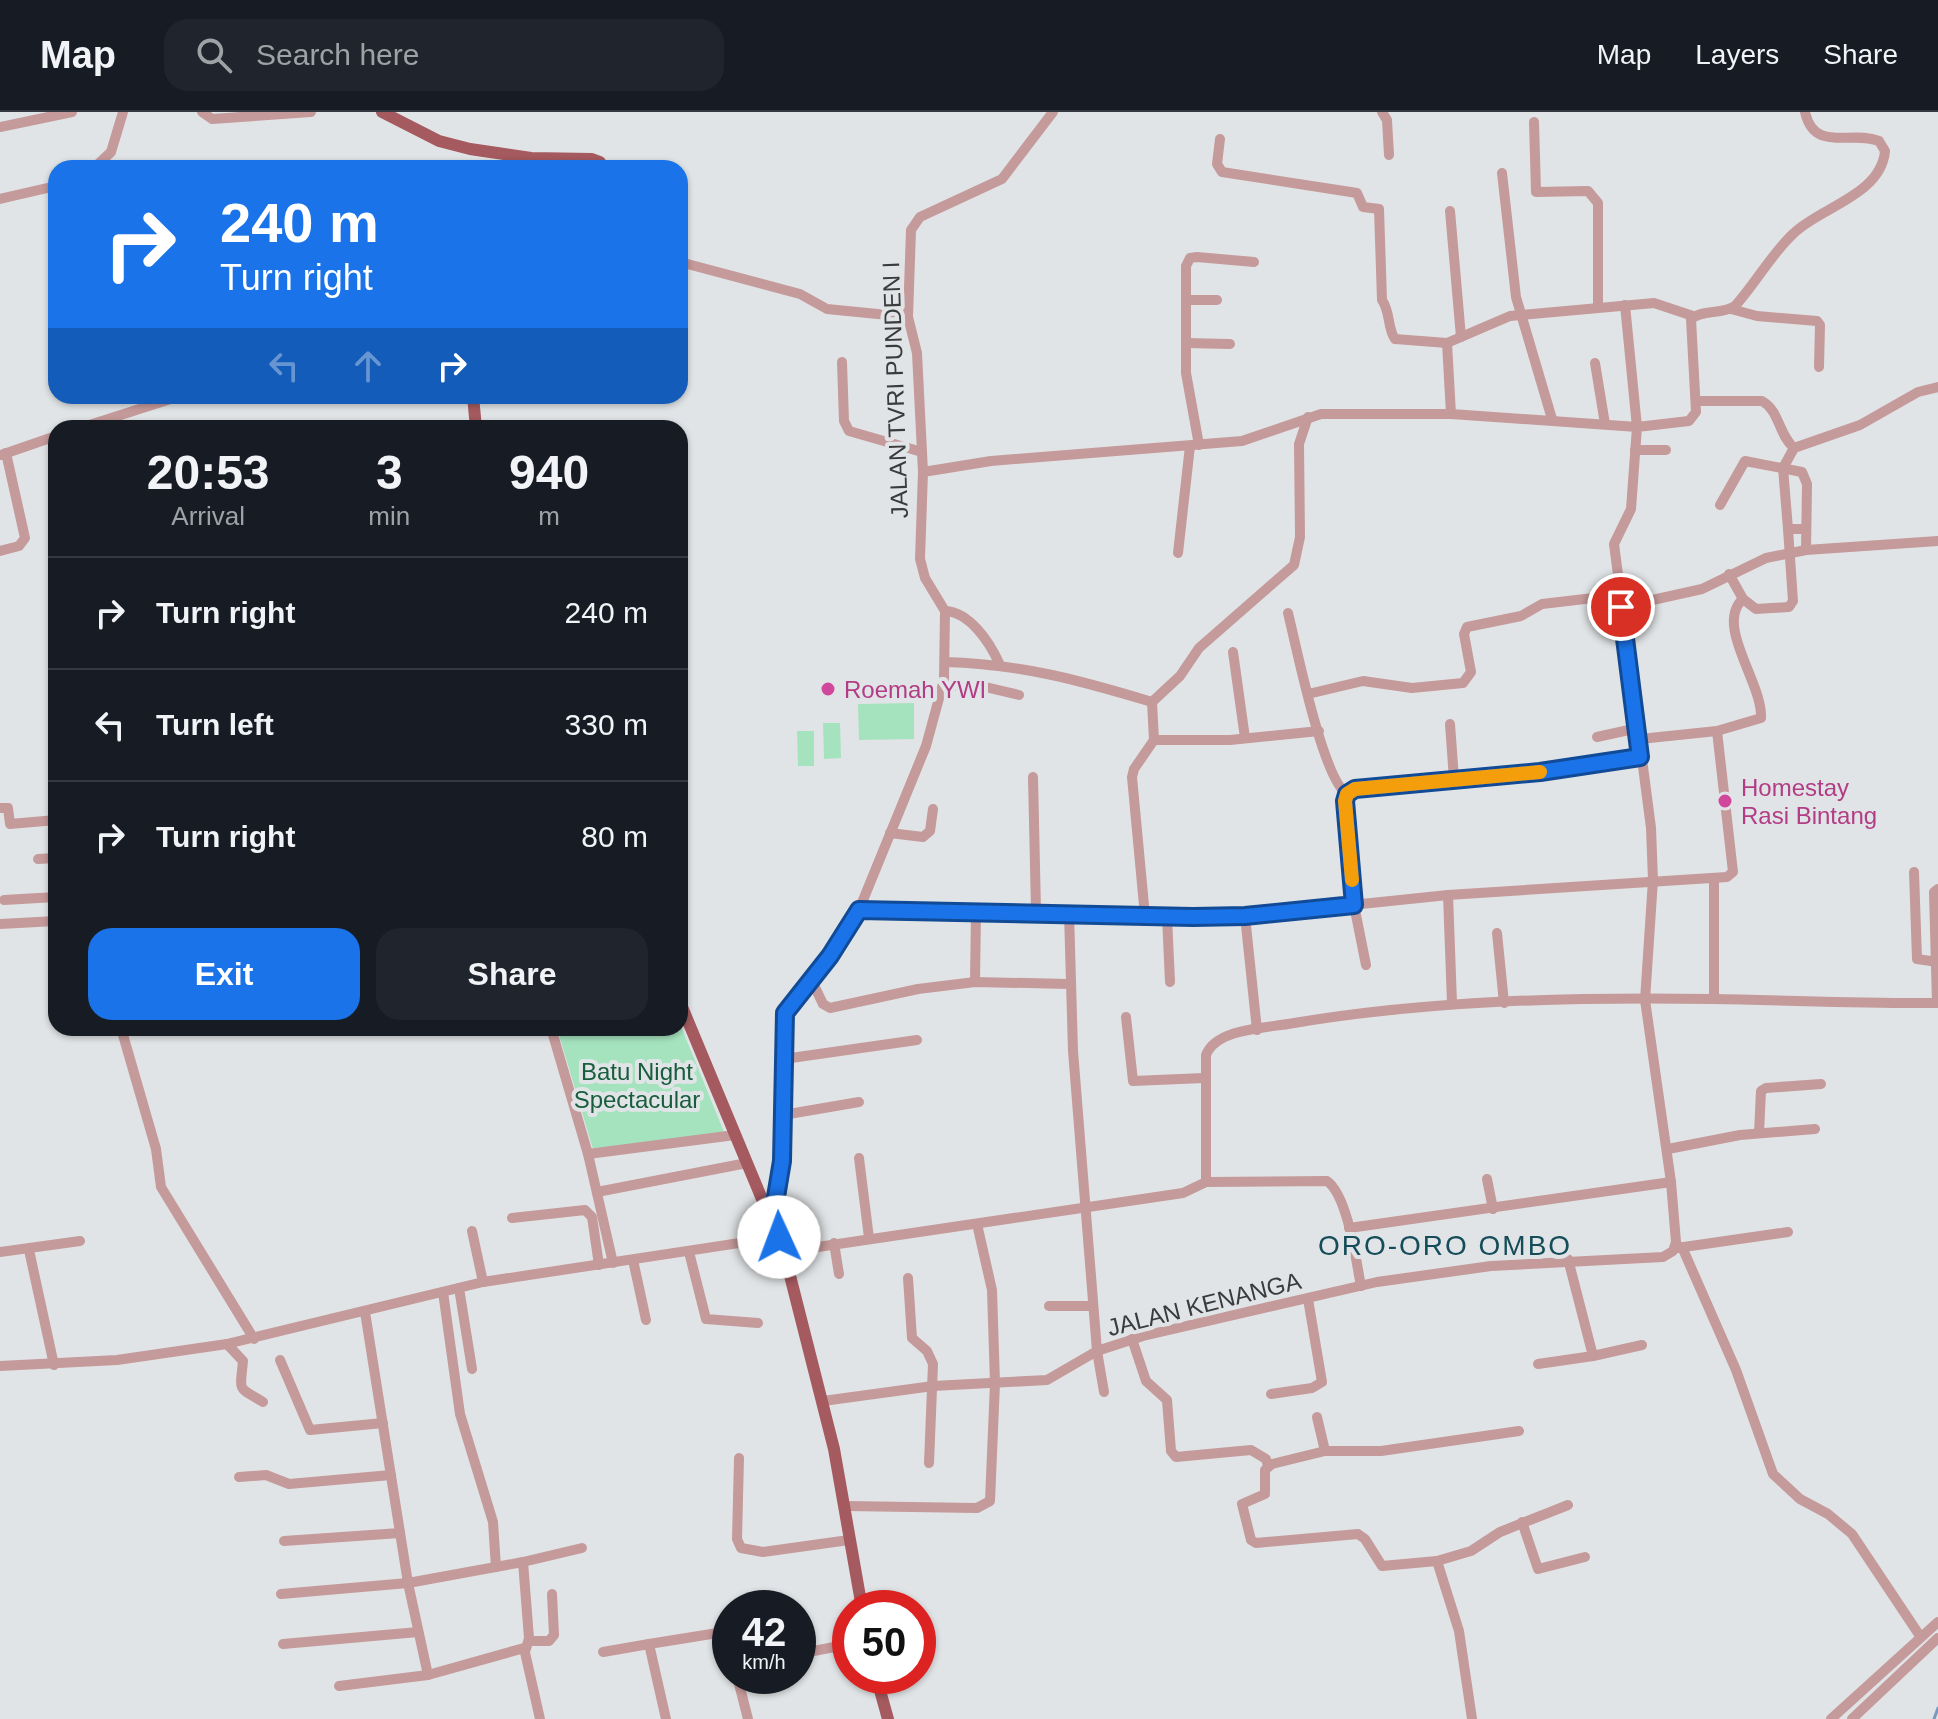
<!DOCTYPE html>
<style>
body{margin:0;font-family:Arial,sans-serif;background:#20242c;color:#f1f3f6;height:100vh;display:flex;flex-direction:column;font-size:30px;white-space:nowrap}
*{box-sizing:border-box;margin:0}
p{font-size:26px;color:#9ea1a6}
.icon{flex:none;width:44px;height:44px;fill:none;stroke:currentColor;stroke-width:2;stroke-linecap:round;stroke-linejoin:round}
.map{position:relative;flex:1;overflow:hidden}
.side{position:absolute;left:48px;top:308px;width:640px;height:616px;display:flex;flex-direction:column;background:#171b24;border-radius:24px;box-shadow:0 2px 6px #0004}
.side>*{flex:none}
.hud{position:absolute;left:48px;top:48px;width:640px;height:244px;border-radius:24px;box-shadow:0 2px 6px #0004;background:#1a73e8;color:#fff;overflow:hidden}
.speed{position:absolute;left:712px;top:1478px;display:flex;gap:16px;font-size:40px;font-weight:700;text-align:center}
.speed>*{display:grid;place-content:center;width:104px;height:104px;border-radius:50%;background:#171b24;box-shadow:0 2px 6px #0004;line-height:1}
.speed small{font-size:20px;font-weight:400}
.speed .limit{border:12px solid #d22;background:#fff;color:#111}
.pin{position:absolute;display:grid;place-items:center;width:68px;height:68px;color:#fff;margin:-34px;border:4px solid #fff;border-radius:50%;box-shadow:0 2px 8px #0007}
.me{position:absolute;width:88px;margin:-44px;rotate:358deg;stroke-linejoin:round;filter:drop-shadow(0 0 6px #0008)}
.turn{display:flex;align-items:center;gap:28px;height:168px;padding:0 40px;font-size:36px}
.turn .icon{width:104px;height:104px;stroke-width:2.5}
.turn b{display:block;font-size:56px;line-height:68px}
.lanes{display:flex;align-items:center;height:76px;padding:0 40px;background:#0003;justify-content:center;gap:40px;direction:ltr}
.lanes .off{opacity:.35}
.eta{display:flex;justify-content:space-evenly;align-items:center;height:136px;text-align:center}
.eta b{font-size:48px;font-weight:700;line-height:56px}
.primary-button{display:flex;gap:16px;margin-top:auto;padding:16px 40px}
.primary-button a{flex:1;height:92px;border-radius:24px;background:#1a73e8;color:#fff;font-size:32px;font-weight:700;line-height:92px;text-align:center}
.primary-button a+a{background:#20242c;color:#f1f3f6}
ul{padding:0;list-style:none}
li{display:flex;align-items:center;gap:24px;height:112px;padding:0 40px;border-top:2px solid #363941}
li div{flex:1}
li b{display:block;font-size:30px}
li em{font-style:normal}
header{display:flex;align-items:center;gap:48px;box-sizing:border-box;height:112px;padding:0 40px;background:#171b24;border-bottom:2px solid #363941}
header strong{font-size:38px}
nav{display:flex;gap:44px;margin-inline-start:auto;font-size:28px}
.search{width:560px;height:72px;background:#20242c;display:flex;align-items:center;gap:20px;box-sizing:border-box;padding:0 28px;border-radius:24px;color:#9ea1a6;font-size:30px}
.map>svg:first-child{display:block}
</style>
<header>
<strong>Map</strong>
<div class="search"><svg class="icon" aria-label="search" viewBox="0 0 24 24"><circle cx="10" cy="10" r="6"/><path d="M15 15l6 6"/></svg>Search here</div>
<nav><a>Map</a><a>Layers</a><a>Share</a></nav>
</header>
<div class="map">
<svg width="1938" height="1607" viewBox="0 0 1938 1607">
<rect width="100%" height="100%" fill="#e1e4e6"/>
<g fill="#a5e3be">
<polygon points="914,591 914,627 859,628 858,592"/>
<polygon points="823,611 840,611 841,646 824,647"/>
<polygon points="797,619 814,619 814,654 798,654"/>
<polygon points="680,912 724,1020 593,1037 557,916 680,916"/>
</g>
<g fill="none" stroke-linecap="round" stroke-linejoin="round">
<polyline stroke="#779ac0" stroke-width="3" points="1934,1607 1938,1596"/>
<g stroke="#c59a9b" stroke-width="10">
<polyline points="202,0 212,7 311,0"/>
<polyline points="1382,0 1387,8 1389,43"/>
<polyline points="1534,10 1536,80 1588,79 1598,91 1598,195"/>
<polyline points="0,15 72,0"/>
<path d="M1220 27 1217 52 1222 60 1357 81 1363 95 1379 97 1382 188C1391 201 1387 216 1395 227L1447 231 1510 204 1654 191 1693 204"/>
<polyline points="94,56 111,40 123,0"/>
<polyline points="1502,61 1516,185 1552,307"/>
<polyline points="0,87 56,74"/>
<polyline points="1450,99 1461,225"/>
<polyline points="680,150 800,182 827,197 908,205"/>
<polyline points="1186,188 1217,188"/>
<polyline points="1731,197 1757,204 1817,209 1820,213 1819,255"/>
<polyline points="1186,231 1230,232"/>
<polyline points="1447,231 1451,302"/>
<polyline points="842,250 844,309 849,319 922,340"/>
<polyline points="1595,251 1605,312"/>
<path d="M1696 289H1762C1780 299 1778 322 1794 336"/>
<polyline points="80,316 180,284"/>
<polyline points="1199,333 1186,261 1186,154 1190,146 1197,145 1254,150"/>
<polyline points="1635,338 1666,338"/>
<polyline points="1,343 56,324"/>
<polyline points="923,360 991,349 1242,329 1321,302 1451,302 1637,315 1625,193"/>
<polyline points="1720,393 1745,349 1802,360 1807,372 1806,438"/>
<polyline points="1806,417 1788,417 1783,356 1794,336 1860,313 1918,280 1938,275"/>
<polyline points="0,439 19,434 25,426 6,341"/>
<polyline points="1178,441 1190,334"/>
<polyline points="1729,462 1743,487 1756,497 1789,495 1793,489 1788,417"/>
<polyline points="1621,495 1702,477 1766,446 1806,438 1938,429"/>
<path d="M945 499C970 500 990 531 999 551"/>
<path d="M1288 501C1296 533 1323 668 1347 682"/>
<polyline points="1233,540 1245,626"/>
<path d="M945 550C1021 552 1079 568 1152 590"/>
<polyline points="944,574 981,574 1019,583"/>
<polyline points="1308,582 1363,569 1412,576 1463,571 1471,560 1464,522 1467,515 1521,504 1542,492 1619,483"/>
<polyline points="1450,612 1454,667"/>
<polyline points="1597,625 1638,616"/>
<path d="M1640 627 1717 619 1761 606C1763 571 1714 513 1743 487"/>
<polyline points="1154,628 1230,628 1319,619"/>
<polyline points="1033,665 1036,799"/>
<polyline points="0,696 8,696 10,712 56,708"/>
<polyline points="890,721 923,725 930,719 933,697"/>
<polyline points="38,747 56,746"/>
<polyline points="1914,760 1917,847 1938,850"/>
<polyline points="1448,783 1452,891"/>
<polyline points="4,788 56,785"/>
<polyline points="859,798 1245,804 1448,783 1727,765 1733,760 1717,619"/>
<polyline points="1069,801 1073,939 1097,1239 1104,1280"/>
<polyline points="1145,804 1132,665 1134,657 1154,628 1152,590 1180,564 1199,536 1294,453 1300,425 1299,332 1308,305"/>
<polyline points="1245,804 1257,918"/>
<polyline points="1167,805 1170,870"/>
<polyline points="0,812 56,809"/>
<polyline points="1497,821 1504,891"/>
<polyline points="1366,853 1354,793 1345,694 1347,682 1360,675 1540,660 1640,645"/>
<polyline points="811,867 823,892 830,896 918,877 975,870 1069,872"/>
<polyline points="975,870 976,799"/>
<polyline points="1714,887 1714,766"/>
<polyline points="1937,891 1934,780 1938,777"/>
<polyline points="1126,905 1133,969 1204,966"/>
<polyline points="121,916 156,1037 161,1075 254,1227"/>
<polyline points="551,916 588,1042 735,1023"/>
<polyline points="784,947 917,928"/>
<polyline points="783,1003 859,990"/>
<polyline points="1759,1021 1761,979 1766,976 1821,972"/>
<polyline points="1668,1037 1740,1023 1815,1017"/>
<polyline points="588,1042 613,1151"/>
<polyline points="859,1046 869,1126"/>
<polyline points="1487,1067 1493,1097"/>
<path d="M1206 1070V943C1216 917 1264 916 1288 912 1428 888 1571 885 1713 887 1788 888 1863 892 1938 891"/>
<polyline points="597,1080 747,1051"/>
<polyline points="512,1106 585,1098 592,1105 599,1153"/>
<polyline points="772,1109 782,1049 785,901 830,844 859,798 926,634 944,568 945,499 925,466 920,447 923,360 917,241 908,205 911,118 920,105 1002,67 1053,0"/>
<polyline points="1349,1116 1671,1070"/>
<polyline points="472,1119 483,1170"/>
<polyline points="834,1131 839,1162"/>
<polyline points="1682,1135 1736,1258 1773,1362 1800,1387 1828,1402 1852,1422 1920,1524"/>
<polyline points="1677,1136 1788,1120"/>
<polyline points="29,1138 54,1253"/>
<polyline points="0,1140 80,1129"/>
<polyline points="689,1140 706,1207 758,1211"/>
<path d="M784 1140 1183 1081 1206 1070 1327 1069C1348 1084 1356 1149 1361 1174"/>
<polyline points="633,1148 646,1208"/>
<polyline points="908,1166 912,1226 927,1239 933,1252 929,1351"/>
<polyline points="459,1176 472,1257"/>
<polyline points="443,1180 460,1302 493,1410 496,1455"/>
<polyline points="1049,1194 1093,1194"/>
<polyline points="1132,1227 1146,1269 1167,1288 1171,1339 1176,1345 1251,1338 1266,1347 1268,1354"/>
<path d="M227 1232 243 1249C240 1281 237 1274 263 1290"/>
<polyline points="1593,1244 1642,1233"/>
<polyline points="280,1248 310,1318 383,1311"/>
<polyline points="1538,1252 1593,1244 1568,1147"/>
<polyline points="0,1254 117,1248 227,1232 483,1170 779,1125"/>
<polyline points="1271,1282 1312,1276 1322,1270 1308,1187"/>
<path d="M823 1289 933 1274 1047 1268 1097 1239 1143 1224 1377 1170 1491 1154 1663 1145 1673 1139 1676 1130 1671 1070 1645 888 1653 768 1651 716 1614 432 1631 397 1637 315 1689 309 1696 300 1691 207C1703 197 1721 203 1735 194 1755 172 1772 141 1794 121 1821 95 1881 83 1885 39L1879 29C1851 18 1814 41 1805 0"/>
<polyline points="1317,1305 1325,1339"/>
<polyline points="739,1346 737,1427 741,1436 763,1440 849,1428"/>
<polyline points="239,1365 266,1363 289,1372 391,1363"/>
<polyline points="845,1394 977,1396 990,1389 995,1271 992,1178 977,1112"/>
<polyline points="1522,1410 1538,1457 1585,1445"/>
<polyline points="284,1429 400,1421"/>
<polyline points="1437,1449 1471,1439 1500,1420 1568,1393"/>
<polyline points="281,1482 408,1471 523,1450"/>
<polyline points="529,1529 549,1529 554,1523 552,1482"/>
<polyline points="283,1532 418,1520"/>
<polyline points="526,1537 529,1526 523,1450 582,1436"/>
<polyline points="603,1540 649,1532"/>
<polyline points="798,1542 850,1532"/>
<polyline points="428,1563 524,1536 540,1607"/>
<polyline points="737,1564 748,1607"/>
<polyline points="339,1574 428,1563 408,1471 365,1200"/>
<polyline points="666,1607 649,1532 730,1519"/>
<polyline points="1472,1607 1459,1519 1437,1449 1382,1454 1365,1427 1358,1422 1256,1431 1251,1428 1242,1392 1265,1382 1265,1358 1272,1352 1325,1339 1381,1339 1519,1319"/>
<polyline points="1831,1607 1938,1510"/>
<polyline points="1852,1607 1938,1526"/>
</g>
<g stroke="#a55a5f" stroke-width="12">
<polyline points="382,0 439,29 470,37 531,46 592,47 600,50 602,56"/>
<polyline points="473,284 476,316"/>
<polyline points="680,890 784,1140 834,1337 862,1496"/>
<polyline points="876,1564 888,1607"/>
</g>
</g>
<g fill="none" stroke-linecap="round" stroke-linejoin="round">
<defs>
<polyline id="route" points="779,1125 772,1109 782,1049 785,901 830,844 859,798 1193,805 1245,804 1354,793 1345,689 1347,682 1355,677 1540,660 1640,645 1621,495"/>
</defs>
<use href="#route" stroke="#114b97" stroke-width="20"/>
<use href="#route" stroke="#1a73e8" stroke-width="14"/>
<polyline stroke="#f59e0b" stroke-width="14" points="1352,768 1345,689 1347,682 1355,677 1540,660"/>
</g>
<g fill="#d1479c" stroke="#e1e4e6" stroke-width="3">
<circle cx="828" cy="577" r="8"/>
<circle cx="1725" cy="689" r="8"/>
</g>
<g text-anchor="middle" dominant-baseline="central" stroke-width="8" stroke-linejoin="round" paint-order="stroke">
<g font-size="24" fill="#3a3b3c" stroke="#e1e4e6">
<text transform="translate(895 278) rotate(-92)">JALAN TVRI PUNDEN I</text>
<text transform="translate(1204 1192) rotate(-14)">JALAN KENANGA</text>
</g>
<g font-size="24" fill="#b23c85" stroke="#e1e4e6" text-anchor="start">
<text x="844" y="577">Roemah YWI</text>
<text x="1741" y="675">Homestay<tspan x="1741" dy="28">Rasi Bintang</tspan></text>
</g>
<g font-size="24" fill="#185d3c" stroke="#e1e4e6">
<text x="637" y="959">Batu Night<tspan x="637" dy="28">Spectacular</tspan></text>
</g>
<g font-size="28" letter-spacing="2" fill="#144c59" stroke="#e1e4e6">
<text x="1445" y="1133">ORO-ORO OMBO</text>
</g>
</g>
</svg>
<div class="speed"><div>42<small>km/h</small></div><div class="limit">50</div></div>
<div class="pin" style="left:1621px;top:495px;background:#d93025"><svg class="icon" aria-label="arrive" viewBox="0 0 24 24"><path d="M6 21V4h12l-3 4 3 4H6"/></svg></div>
<svg class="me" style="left:779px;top:1125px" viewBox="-20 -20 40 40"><circle r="19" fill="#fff"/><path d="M0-13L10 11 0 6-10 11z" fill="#1a73e8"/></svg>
<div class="hud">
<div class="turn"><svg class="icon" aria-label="right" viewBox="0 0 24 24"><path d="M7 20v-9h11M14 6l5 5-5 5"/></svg><div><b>240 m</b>Turn right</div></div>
<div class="lanes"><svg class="icon off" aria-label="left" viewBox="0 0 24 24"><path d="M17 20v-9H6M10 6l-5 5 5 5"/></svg><svg class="icon off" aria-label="ahead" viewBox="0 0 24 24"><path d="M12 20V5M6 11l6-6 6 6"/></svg><svg class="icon" aria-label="right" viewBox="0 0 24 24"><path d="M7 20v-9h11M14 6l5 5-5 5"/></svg></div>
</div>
<section class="side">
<div class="eta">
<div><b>20:53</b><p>Arrival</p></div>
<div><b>3</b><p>min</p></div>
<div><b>940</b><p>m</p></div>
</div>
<ul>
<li><svg class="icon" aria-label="right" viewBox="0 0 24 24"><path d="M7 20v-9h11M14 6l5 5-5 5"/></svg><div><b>Turn right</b></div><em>240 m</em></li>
<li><svg class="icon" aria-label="left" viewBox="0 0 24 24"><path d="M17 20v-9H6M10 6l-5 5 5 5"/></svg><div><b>Turn left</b></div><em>330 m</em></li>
<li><svg class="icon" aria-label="right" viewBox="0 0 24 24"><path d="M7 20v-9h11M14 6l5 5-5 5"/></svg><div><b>Turn right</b></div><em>80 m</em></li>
</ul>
<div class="primary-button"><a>Exit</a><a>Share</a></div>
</section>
</div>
